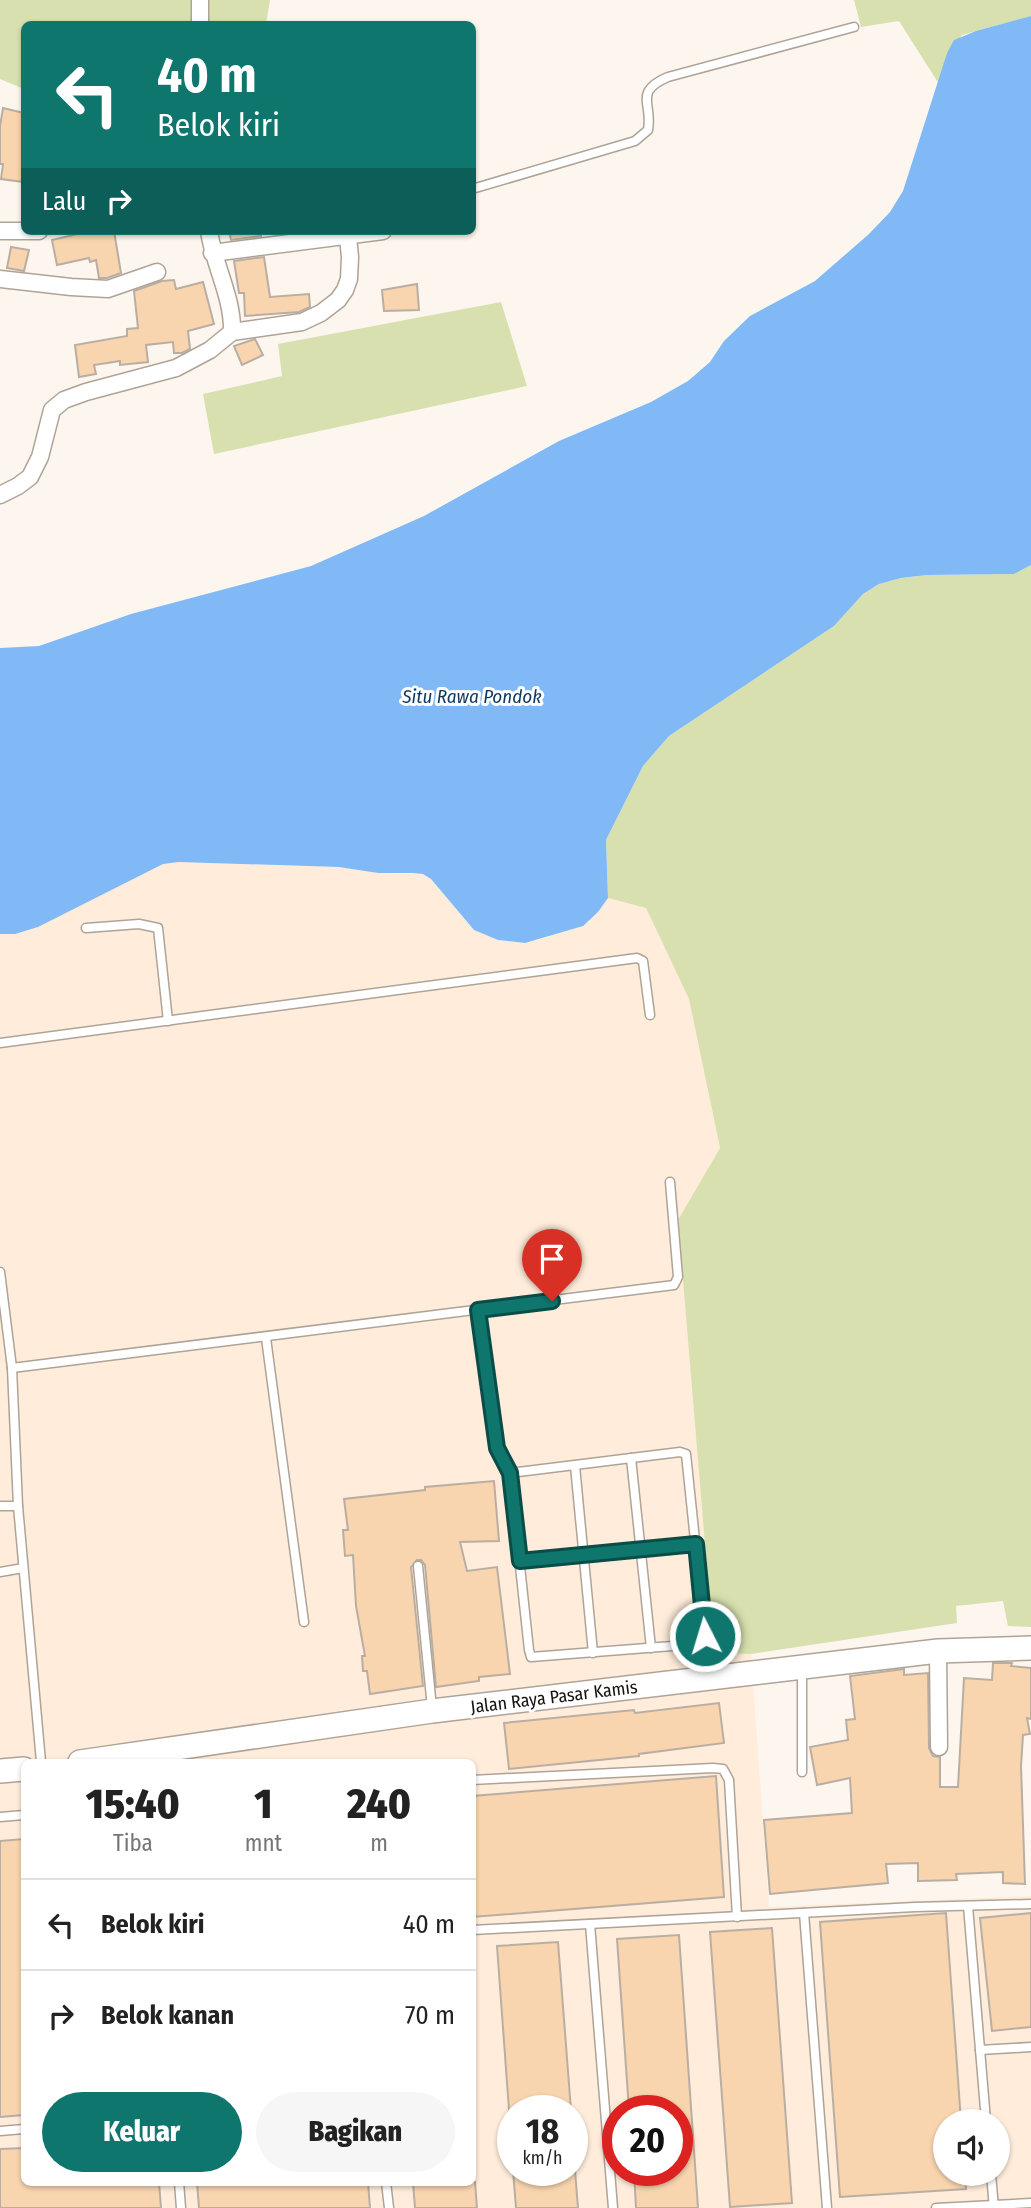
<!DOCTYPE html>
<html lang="id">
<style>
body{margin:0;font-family:"Fira Sans Condensed",sans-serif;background:#f6f6f6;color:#222;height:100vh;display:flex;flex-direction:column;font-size:26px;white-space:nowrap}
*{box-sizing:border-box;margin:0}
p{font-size:23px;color:#767676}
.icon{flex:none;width:38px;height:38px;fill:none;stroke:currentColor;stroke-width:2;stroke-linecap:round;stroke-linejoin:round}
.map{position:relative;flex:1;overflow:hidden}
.details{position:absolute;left:21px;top:1759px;width:455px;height:427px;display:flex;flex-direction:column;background:#fff;border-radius:10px;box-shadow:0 2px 5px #0004}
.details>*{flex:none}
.banner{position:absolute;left:21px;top:21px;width:455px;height:214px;border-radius:10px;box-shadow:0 2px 5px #0004;background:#0f766e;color:#fff;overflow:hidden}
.tools{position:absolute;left:933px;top:2109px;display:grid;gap:14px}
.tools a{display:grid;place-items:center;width:77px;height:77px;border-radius:50%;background:#fff;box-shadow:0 2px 5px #0004;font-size:35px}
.speed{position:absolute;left:497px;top:2095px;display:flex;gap:14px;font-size:35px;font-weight:700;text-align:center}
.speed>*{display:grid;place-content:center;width:91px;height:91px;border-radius:50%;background:#fff;box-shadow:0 2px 5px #0004;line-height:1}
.speed small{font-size:18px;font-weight:400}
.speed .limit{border:10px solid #d22;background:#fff;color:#111}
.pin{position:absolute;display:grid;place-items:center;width:60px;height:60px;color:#fff;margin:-72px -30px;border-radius:50% 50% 50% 0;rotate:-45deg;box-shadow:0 0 7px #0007}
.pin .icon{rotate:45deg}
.me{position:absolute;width:77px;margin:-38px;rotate:355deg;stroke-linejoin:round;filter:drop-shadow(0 0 5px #0008)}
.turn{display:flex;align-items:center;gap:24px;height:147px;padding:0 21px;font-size:32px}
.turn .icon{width:91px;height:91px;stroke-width:2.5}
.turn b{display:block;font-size:49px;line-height:60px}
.then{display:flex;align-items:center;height:66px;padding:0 21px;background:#0003;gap:14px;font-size:26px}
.eta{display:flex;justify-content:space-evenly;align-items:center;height:119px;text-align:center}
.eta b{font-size:42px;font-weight:800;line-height:49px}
.primary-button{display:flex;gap:14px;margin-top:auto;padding:14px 21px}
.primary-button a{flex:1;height:80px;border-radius:42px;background:#0f766e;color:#fff;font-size:28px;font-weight:800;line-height:80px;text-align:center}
.primary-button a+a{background:#f6f6f6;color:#222}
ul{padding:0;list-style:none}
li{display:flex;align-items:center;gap:21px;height:91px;padding:0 21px;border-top:2px solid #e0e0e0}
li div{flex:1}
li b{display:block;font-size:26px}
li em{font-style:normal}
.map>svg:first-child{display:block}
</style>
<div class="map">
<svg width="1031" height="2208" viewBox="0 0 1031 2208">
<rect width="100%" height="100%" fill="#fdf6ee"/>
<path fill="#ffecda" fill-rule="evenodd" d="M179 862 339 867 378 873 423 874 431 879 474 930 498 940 525 943 549 937 598 912 608 898 646 908 689 999 720 1148 678 1220 714 1652 751 1654 769 1907 1031 1896V2208H0V934H15L163 864ZM24 1762H472V2182H24ZM513 2110H572V2170H513ZM618 2110H677V2170H618ZM945 2121H998V2174H945Z"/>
<g fill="#d9e0af">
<polygon points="0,0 270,0 266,24 24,24 24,89 0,79"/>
<polygon points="854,0 1031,0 1031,16 962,35 947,53 939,84 899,21 861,27"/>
<polygon points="501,302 527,386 214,454 203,394 282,376 278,344"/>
<polygon points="1031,565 1031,1627 1008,1626 1003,1601 956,1606 957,1623 751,1654 714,1653 678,1220 720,1148 689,999 646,908 608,898 606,840 643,766 669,736 834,626 863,594 879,584 901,578 927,575 1014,574"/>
</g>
<polygon fill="#80b9f6" points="1031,16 1031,565 1014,574 927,575 901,578 879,584 863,594 834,626 669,736 643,766 606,840 608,898 598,912 583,926 525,943 498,940 474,930 431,879 423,874 413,873 378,873 339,867 179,862 163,864 38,927 15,934 0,934 0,648 39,646 131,614 311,566 424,516 559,441 651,402 688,381 710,362 724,341 750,316 815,281 869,234 890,212 903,191 947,53 954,40 976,31"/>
<g fill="#f9d5af" stroke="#baaea2" stroke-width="2">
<polygon points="3,108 24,113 24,182 1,179 3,164 0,164 0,126"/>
<polygon points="81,231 114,231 121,273 107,278 99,278 96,260 90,262 89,258 57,265 52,240 82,233"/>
<polygon points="229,231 261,231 261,236 231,240"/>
<polygon points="11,247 29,250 24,271 7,268"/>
<polygon points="264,257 270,297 309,294 310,307 299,312 245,316 244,293 239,293 234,261"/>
<polygon points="174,280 176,289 203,282 214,324 188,331 190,349 182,353 174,353 173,342 146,345 148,362 120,365 120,361 94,365 96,374 79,377 75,345 127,336 127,329 138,328 134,291 162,281"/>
<polygon points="417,284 419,310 384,311 382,290"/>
<polygon points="255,339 263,355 242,365 234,346"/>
<polygon points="494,1481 499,1541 460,1542 467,1571 497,1567 510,1674 479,1677 479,1681 436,1687 425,1565 421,1560 417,1560 411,1567 423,1686 370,1694 367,1671 363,1671 362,1656 365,1656 356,1606 353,1555 345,1556 343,1530 348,1530 344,1499 425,1490 425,1487"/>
<polygon points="993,1663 1012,1663 1011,1666 1031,1668 1031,1719 1027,1718 1030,1734 1023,1735 1021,1766 1025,1884 1003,1883 1003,1872 956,1874 957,1880 918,1881 918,1863 886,1864 888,1883 770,1894 764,1820 852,1813 850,1778 817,1785 810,1747 848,1740 846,1720 855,1719 850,1676 904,1669 904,1675 928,1673 929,1748 933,1756 940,1757 940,1787 958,1787 964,1678 992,1680"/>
<polygon points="719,1703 724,1743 639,1754 639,1756 509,1769 504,1723 634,1710 635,1713"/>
<polygon points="716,1776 724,1897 472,1917 472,1796"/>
<polygon points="24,1839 24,2115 0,2117 0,1841"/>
<polygon points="946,1913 961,2121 945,2121 945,2174 965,2174 966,2189 840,2197 820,1922"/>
<polygon points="1031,1913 1031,2027 992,2031 980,1918"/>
<polygon points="772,1928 792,2203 730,2207 710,1932"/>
<polygon points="679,1935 698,2208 636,2208 634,2170 677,2170 677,2110 629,2110 617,1939"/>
<polygon points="558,1942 571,2110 509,2110 497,1946"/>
<polygon points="24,2148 24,2182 159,2182 161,2208 0,2208 0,2149"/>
<polygon points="513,2170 575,2170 578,2208 516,2208"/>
<polygon points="197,2182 368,2182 370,2208 199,2208"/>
<polygon points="413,2182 475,2182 477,2208 415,2208"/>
</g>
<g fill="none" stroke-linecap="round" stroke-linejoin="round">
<defs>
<g id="service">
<path d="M472 189 635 141 648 130C653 103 633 92 668 77L854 27"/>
<polyline points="86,928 139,924 158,928 168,1021"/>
<polyline points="0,1043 637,958 643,961 650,1015"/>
<polyline points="0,1272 12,1368 18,1506 41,1762"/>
<polyline points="479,1310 497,1448 510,1473 529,1650 531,1657 698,1644 703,1641 705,1636 686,1454 680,1452 510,1473"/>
<polyline points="266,1338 304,1622"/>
<polyline points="12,1368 674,1285 678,1277 670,1182"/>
<polyline points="631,1458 651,1648"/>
<polyline points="575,1466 593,1653"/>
<polyline points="0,1506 18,1506"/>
<polyline points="520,1561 696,1543"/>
<polyline points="418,1566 432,1708"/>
<polyline points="0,1572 23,1568"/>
<polyline points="802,1772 802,1670"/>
<polyline points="472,1780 713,1768 723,1769 729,1780 737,1917"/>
<polyline points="0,1817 24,1815"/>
<polyline points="968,1906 986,2121"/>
<polyline points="804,1913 827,2208"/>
<polyline points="590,1924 613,2208"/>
<polyline points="472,1930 915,1907 1031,1904"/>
<polyline points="980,2050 1031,2047"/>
<polyline points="0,2131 24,2129"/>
<polyline points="991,2174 994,2208"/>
<polyline points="179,2182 181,2208"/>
<polyline points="386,2182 389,2208"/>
<polyline points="936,2208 1031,2203"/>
</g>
<g id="minor">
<polyline points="200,24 200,0"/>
<polyline points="0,231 39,231"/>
<path d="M209 231C214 266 233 297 232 332"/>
<polyline points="212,253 383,231"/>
<polyline points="0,279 71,287 108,289 157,272"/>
<polyline points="0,495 18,486 30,477 40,457 52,410 64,400 86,392 176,368 210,350 232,332 302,322 321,313 338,300 345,290 349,279 350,257 348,237"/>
<polyline points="938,1651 939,1747"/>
</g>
<g id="secondary">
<polyline points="80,1762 432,1711 938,1651 1031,1648"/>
<polyline points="0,1771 24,1769"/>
</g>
</defs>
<use href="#service" stroke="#afa397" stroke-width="11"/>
<use href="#minor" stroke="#afa397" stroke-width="19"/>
<use href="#secondary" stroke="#afa397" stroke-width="26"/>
<use href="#service" stroke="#fff" stroke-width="8"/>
<use href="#minor" stroke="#fff" stroke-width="16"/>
<use href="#secondary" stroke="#fff" stroke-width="23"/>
</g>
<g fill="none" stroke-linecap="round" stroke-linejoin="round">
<defs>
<polyline id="route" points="552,1301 478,1310 497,1448 510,1473 520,1561 696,1544 705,1636"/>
</defs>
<use href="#route" stroke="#0a4d48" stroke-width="18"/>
<use href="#route" stroke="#0f766e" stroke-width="12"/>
</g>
<g text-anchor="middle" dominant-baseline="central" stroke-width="6" stroke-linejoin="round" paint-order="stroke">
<g font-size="18" fill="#16120e" stroke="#fff">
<text transform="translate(554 1697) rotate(-7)">Jalan Raya Pasar Kamis</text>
</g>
<g font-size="19" font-style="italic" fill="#0e375e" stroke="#fff">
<text x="472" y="696">Situ Rawa Pondok</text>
</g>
</g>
</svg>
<div class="tools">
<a><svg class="icon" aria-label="sound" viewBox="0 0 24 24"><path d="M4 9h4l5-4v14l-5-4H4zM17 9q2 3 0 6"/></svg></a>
</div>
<div class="speed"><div>18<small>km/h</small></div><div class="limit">20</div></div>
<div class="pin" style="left:552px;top:1301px;background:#d93025"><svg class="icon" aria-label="arrive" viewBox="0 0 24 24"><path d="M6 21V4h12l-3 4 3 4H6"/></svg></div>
<svg class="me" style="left:705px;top:1636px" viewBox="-20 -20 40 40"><circle r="17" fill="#0f766e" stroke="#fff" stroke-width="3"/><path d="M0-11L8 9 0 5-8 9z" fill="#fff"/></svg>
<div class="banner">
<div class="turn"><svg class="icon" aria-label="left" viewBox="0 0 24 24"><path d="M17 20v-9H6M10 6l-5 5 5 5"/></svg><div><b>40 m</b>Belok kiri</div></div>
<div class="then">Lalu<svg class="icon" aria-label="right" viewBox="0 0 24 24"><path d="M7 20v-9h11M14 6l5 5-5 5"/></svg></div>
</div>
<section class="details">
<div class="eta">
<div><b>15:40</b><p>Tiba</p></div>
<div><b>1</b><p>mnt</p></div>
<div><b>240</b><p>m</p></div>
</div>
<ul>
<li><svg class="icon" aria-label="left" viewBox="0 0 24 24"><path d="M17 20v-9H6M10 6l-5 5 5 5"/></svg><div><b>Belok kiri</b></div><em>40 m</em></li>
<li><svg class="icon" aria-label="right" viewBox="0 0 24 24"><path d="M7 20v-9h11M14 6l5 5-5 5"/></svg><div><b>Belok kanan</b></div><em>70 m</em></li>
</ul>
<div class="primary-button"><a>Keluar</a><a>Bagikan</a></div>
</section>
</div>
